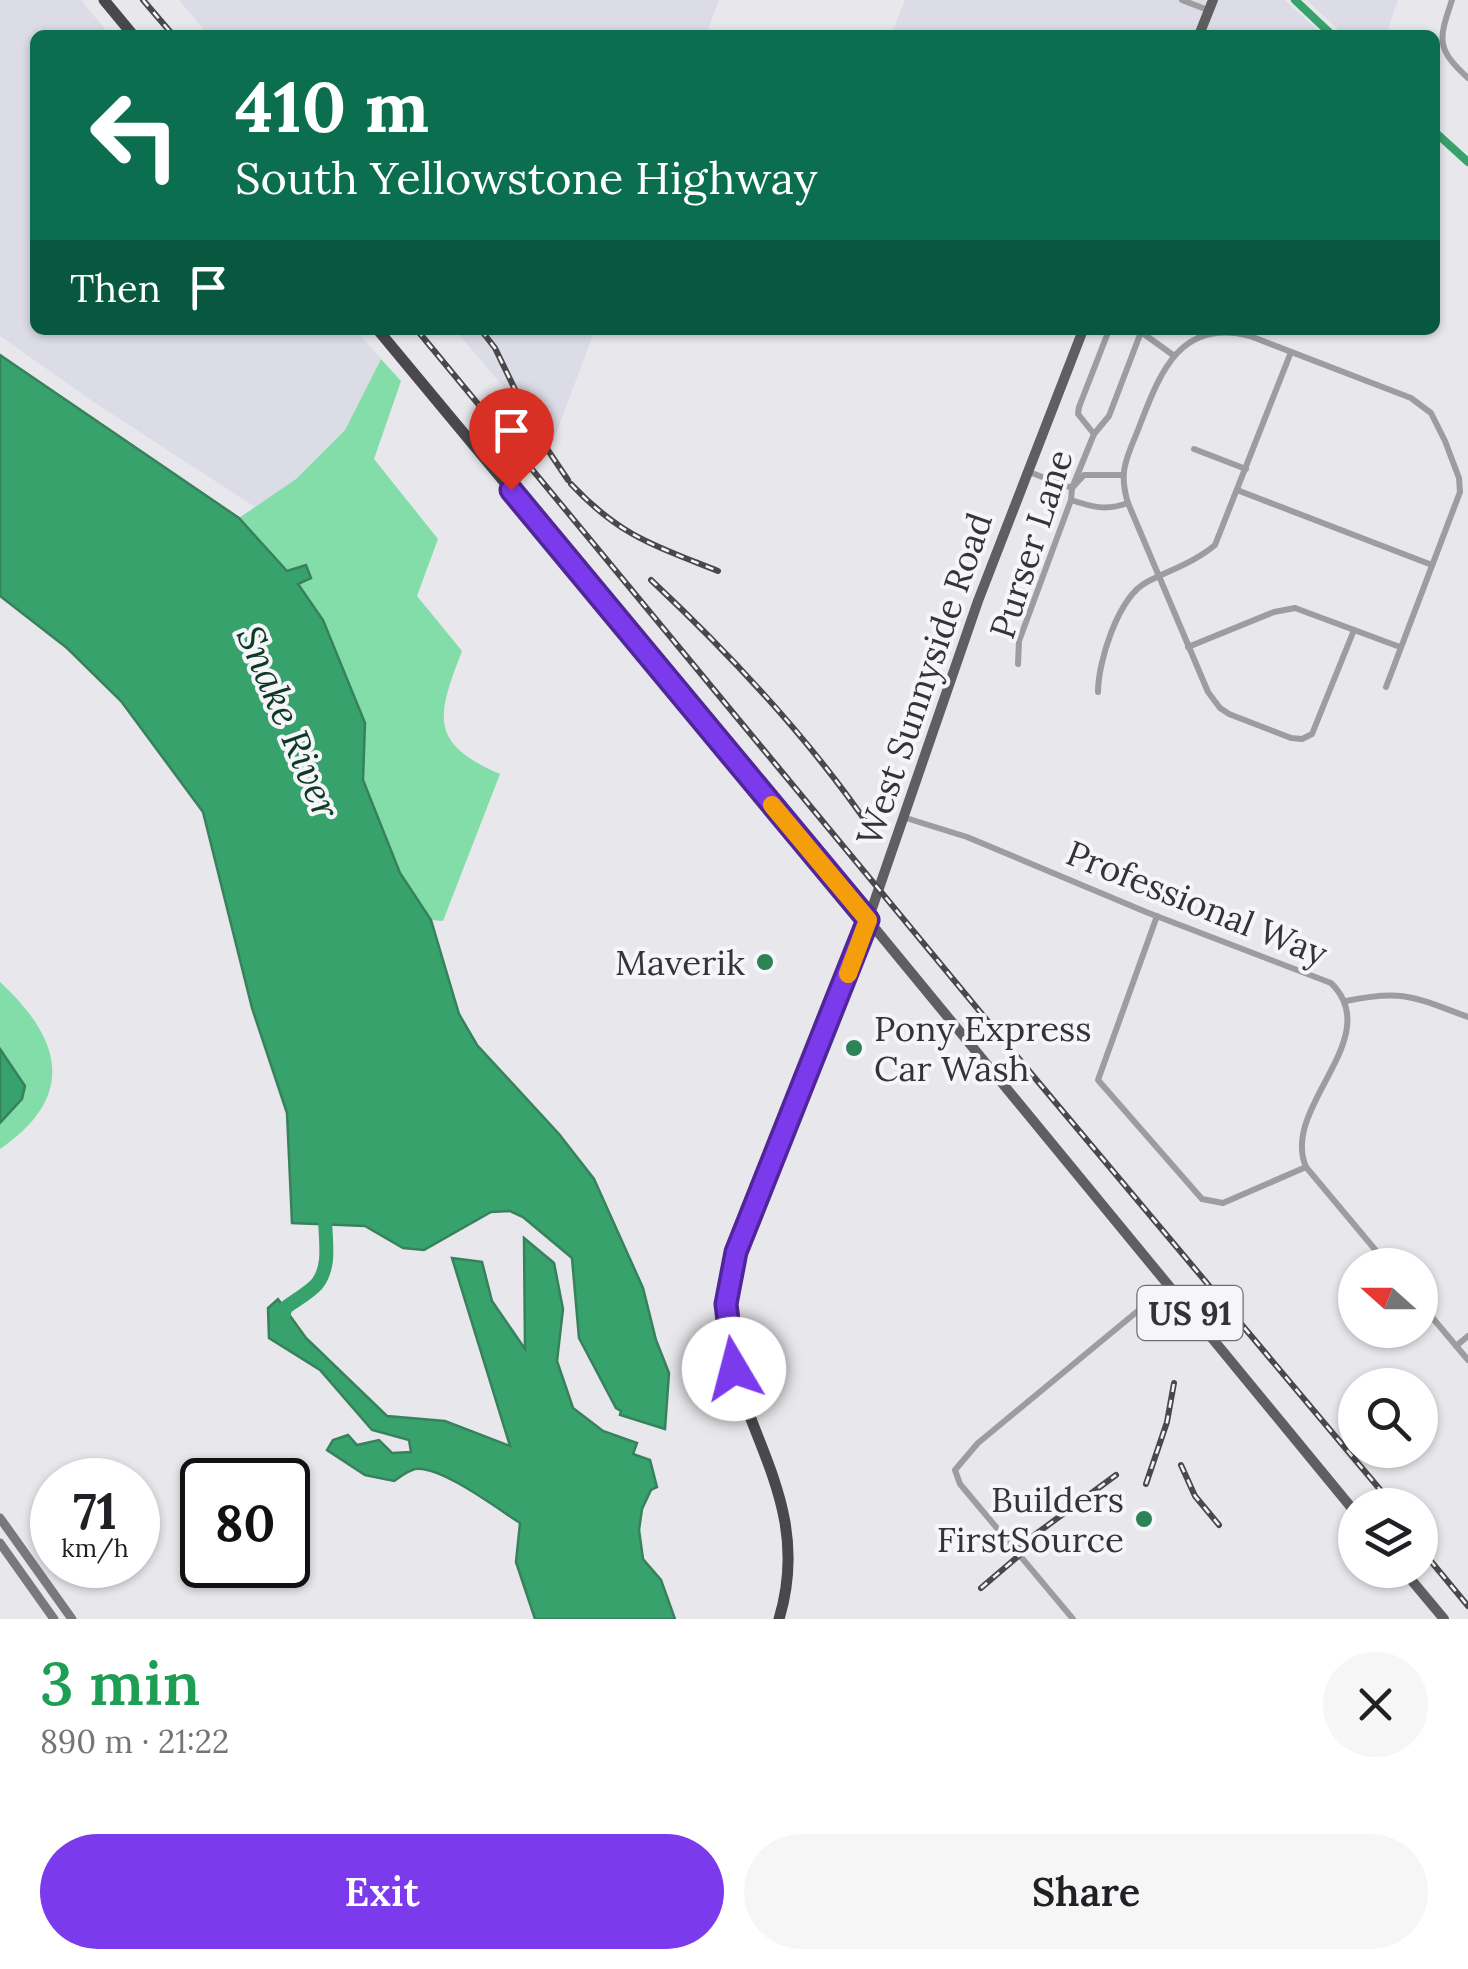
<!DOCTYPE html>
<meta charset="utf-8">
<style>
body{margin:0;font-family:Lora,serif;background:#f6f6f6;color:#202124;height:100vh;display:flex;flex-direction:column;font-size:38px;white-space:nowrap}
*{box-sizing:border-box;margin:0}
p{font-size:32px;color:#757577}
.icon{flex:none;width:55px;height:55px;fill:none;stroke:currentColor;stroke-width:2;stroke-linecap:round;stroke-linejoin:round}
.map{position:relative;height:1619px;overflow:hidden}
.details{display:flex;flex-direction:column;background:#fff;flex:1}
.details>*{flex:none}
.top-card{position:absolute;left:30px;top:30px;width:1410px;height:305px;border-radius:15px;box-shadow:0 2px 8px #0004;background:#0b6e4f;color:#fff;overflow:hidden}
.needle{width:65px;rotate:291deg}
.buttons{position:absolute;left:1338px;top:1248px;display:grid;gap:20px}
.buttons a{display:grid;place-items:center;width:100px;height:100px;border-radius:50%;background:#fff;box-shadow:0 2px 8px #0004;font-size:50px}
.speed{position:absolute;left:30px;top:1458px;display:flex;gap:20px;font-size:50px;font-weight:700;text-align:center}
.speed>*{display:grid;place-content:center;width:130px;height:130px;border-radius:50%;background:#fff;box-shadow:0 2px 8px #0004;line-height:1}
.speed small{font-size:25px;font-weight:400}
.speed .limit{border:5px solid #111;border-radius:15px;background:#fff;color:#111}
.pin{position:absolute;display:grid;place-items:center;width:85px;height:85px;color:#fff;margin:-102px -42px;border-radius:50% 50% 50% 0;rotate:-45deg;box-shadow:0 0 10px #0007}
.pin .icon{rotate:45deg}
.me{position:absolute;width:110px;margin:-55px;rotate:352deg;stroke-linejoin:round;filter:drop-shadow(0 0 8px #0008)}
.turn{display:flex;align-items:center;gap:35px;height:210px;padding:0 40px;font-size:45px}
.turn .icon{width:130px;height:130px;stroke-width:2.5}
.turn b{display:block;font-size:70px;line-height:85px}
.then{display:flex;align-items:center;height:95px;padding:0 40px;background:#0003;gap:20px;font-size:38px}
.round{display:grid;place-items:center;flex:none;width:105px;height:105px;border-radius:52px;background:#f6f6f6}
.head{display:flex;align-items:center;justify-content:space-between;height:170px;padding:0 40px}
h1{font-size:60px;font-weight:600;line-height:75px;color:#1e9e55}
.cta{display:flex;gap:20px;margin-top:auto;padding:20px 40px}
.cta a{flex:1;height:115px;border-radius:60px;background:#7c3aed;color:#fff;font-size:40px;font-weight:600;line-height:115px;text-align:center}
.cta a+a{background:#f6f6f6;color:#202124}
.map>svg:first-child{display:block}
</style>
<div class="map">
<svg width="1468" height="1619" viewBox="0 0 1468 1619">
<rect width="100%" height="100%" fill="#e8e8ec"/>
<g fill="#dcdce7">
<polygon points="0,0 81,0 110,35 35,35 35,330 356,330 381,359 345,430 296,479 255,507 95,403 0,336"/>
<polygon points="179,0 719,0 706,35 208,35"/>
<polygon points="905,0 1285,0 1323,35 891,35"/>
<polygon points="1307,0 1398,0 1386,35 1344,35"/>
<polygon points="455,330 595,330 552,444"/>
</g>
<g fill="#83dda9">
<path d="M381 359 401 381 374 459 438 539 417 596 462 651C437 716 428 743 500 774L443 921 431 920 400 873 363 780 365 723 323 620 298 584 311 578 306 566 288 571 239 518 296 479 345 430Z"/>
<path d="M0 982C62 1039 77 1096 0 1149Z"/>
</g>
<g fill="#38a26c" stroke="#37815c" stroke-width="2.5">
<polygon points="0,355 239,518 287,571 306,565 311,578 298,584 323,620 365,723 363,780 400,873 431,920 459,1014 477,1045 559,1134 594,1179 643,1288 656,1340 669,1373 665,1429 620,1415 621,1411 616,1408 579,1338 572,1258 523,1217 510,1211 491,1212 424,1250 403,1248 365,1226 292,1223 287,1113 252,1008 203,812 121,701 67,648 0,596"/>
<polygon points="0,1049 25,1086 22,1099 0,1123"/>
<path d="M524 1238 554 1263 563 1309 557 1361 573 1408 603 1431 637 1443 633 1454 650 1460 657 1487 651 1490 642 1509 639 1530 643 1559 661 1580 675 1619H535L516 1562 520 1523C498 1509 440 1465 415 1469 407 1471 400 1477 394 1481L365 1475 327 1450 333 1440 348 1435 357 1445 379 1440 392 1453 411 1452 409 1440 372 1430 320 1370 269 1338 268 1308 278 1299 306 1338 387 1416 445 1421 510 1446 452 1258 482 1262 492 1301 525 1349Z"/>
</g>
<g fill="none" stroke-linecap="round" stroke-linejoin="round">
<g stroke="#38a26c" stroke-width="8">
<polyline points="1295,0 1332,35"/>
<polyline points="1435,132 1468,162"/>
</g>
<path stroke="#38a26c" stroke-width="14" d="M282 1326 285 1308C294 1301 309 1293 317 1284 334 1262 322 1232 326 1206"/>
<g stroke="#9d9d9f" stroke-width="6">
<polyline points="1182,0 1208,10"/>
<path d="M1452 0C1439 39 1435 48 1468 78"/>
<polyline points="1141,332 1173,355"/>
<polyline points="1094,434 1078,414 1079,407 1109,330"/>
<polyline points="1194,449 1246,469"/>
<polyline points="1029,472 1072,488 1084,475 1121,475"/>
<polyline points="1237,490 1432,565"/>
<path d="M1071 500C1092 507 1106 511 1128 503"/>
<path d="M1354 630 1312 734 1302 739 1291 738 1229 714 1220 708 1208 692 1128 503C1117 468 1129 455 1141 422 1161 370 1182 318 1250 336L1411 398 1431 413 1445 441 1459 478 1460 492 1386 687"/>
<polyline points="1188,647 1274,612 1295,608 1400,647"/>
<polyline points="1018,664 1019,641 1071,500 1072,488 1094,434 1109,416 1141,332"/>
<path d="M1098 692C1098 662 1118 597 1147 582 1170 570 1195 562 1215 545L1291 352"/>
<path d="M906 818 967 837 1146 912 1331 983C1387 1038 1280 1107 1306 1167L1388 1265"/>
<polyline points="1157,916 1098,1080 1202,1199 1223,1203 1306,1167"/>
<path d="M1346 1001C1404 989 1414 997 1468 1017"/>
<polyline points="1420,1303 1468,1360"/>
<polyline points="1456,1346 1468,1336"/>
<polyline points="1073,1619 960,1484 955,1470 978,1443 1168,1286"/>
</g>
<g stroke="#79797b" stroke-width="9">
<polyline points="0,1518 72,1619"/>
<polyline points="0,1543 54,1619"/>
</g>
<g stroke="#5f5f62" stroke-width="10">
<polyline points="1199,35 1213,0"/>
<polyline points="1083,330 978,601 868,920 1355,1512"/>
<polyline points="1403,1570 1444,1619"/>
</g>
<g stroke="#49494d" stroke-width="11">
<polyline points="104,0 133,35"/>
<path d="M378 330 868 920C839 996 809 1071 779 1146 759 1195 726 1250 725 1304 725 1421 817 1493 779 1619"/>
</g>
<defs>
<g id="rail">
<polyline points="143,0 173,35"/>
<polyline points="417,330 1024,1065 1393,1505"/>
<polyline points="481,330 495,348 535,431 568,480"/>
<path d="M571 484C620 536 653 545 718 571"/>
<path d="M651 580C732 656 810 739 873 832"/>
<polyline points="1181,1465 1195,1496 1219,1525"/>
<polyline points="1146,1484 1167,1422 1174,1383"/>
<polyline points="1021,1545 1116,1475"/>
<polyline points="1420,1548 1468,1606"/>
<polyline points="981,1588 1036,1541"/>
</g>
</defs>
<use href="#rail" stroke="#49494b" stroke-width="6"/>
<use href="#rail" stroke="#f6f6fa" stroke-width="2.5" stroke-dasharray="8" stroke-linecap="butt"/>
</g>
<g fill="none" stroke-linecap="round" stroke-linejoin="round">
<defs>
<polyline id="route" points="511,490 868,920 736,1252 726,1304 734,1369"/>
</defs>
<use href="#route" stroke="#51269a" stroke-width="25"/>
<use href="#route" stroke="#7c3aed" stroke-width="18"/>
<polyline stroke="#f59e0b" stroke-width="18" points="772,805 868,920 848,974"/>
</g>
<g fill="#2c8356" stroke="#f6f6fa" stroke-width="4">
<circle cx="765" cy="962" r="10"/>
<circle cx="854" cy="1048" r="10"/>
<circle cx="1144" cy="1519" r="10"/>
</g>
<g text-anchor="middle" dominant-baseline="central" stroke-width="8" stroke-linejoin="round" paint-order="stroke">
<rect fill="#f6f6fa" stroke="#6e6e70" stroke-width="2.5" x="1137.5" y="1286" width="105" height="54" rx="8"/>
<g font-size="32" font-weight="bold" fill="#343435">
<text x="1190" y="1313">US 91</text>
</g>
<g font-size="35" fill="#343435" stroke="#f6f6fa">
<text transform="translate(1031 544) rotate(-72)">Purser Lane</text>
<text transform="translate(924 679) rotate(-71)">West Sunnyside Road</text>
<text transform="translate(1197 903) rotate(22)">Professional Way</text>
</g>
<g font-size="35" fill="#343435" stroke="#f6f6fa" text-anchor="end">
<text x="745" y="962">Maverik</text>
<text x="874" y="1028" text-anchor="start">Pony Express<tspan x="874" dy="40">Car Wash</tspan></text>
<text x="1124" y="1499">Builders<tspan x="1124" dy="40">FirstSource</tspan></text>
</g>
<g font-size="38" font-style="italic" fill="#0d3a23" stroke="#f6f6fa">
<text transform="translate(289 722) rotate(67)">Snake River</text>
</g>
</g>
</svg>
<div class="buttons">
<a><svg class="needle" viewBox="-14 -14 28 28"><path d="M0-13l5 13h-10z" fill="#e53935"/><path d="M0 13l5-13h-10z" fill="#757577"/></svg></a>
<a><svg class="icon" aria-label="search" viewBox="0 0 24 24"><circle cx="10" cy="10" r="6"/><path d="M15 15l6 6"/></svg></a>
<a><svg class="icon" aria-label="layers" viewBox="0 0 24 24"><path d="M12 4l9 5-9 5-9-5zM3 14l9 5 9-5"/></svg></a>
</div>
<div class="speed"><div>71<small>km/h</small></div><div class="limit">80</div></div>
<div class="pin" style="left:511px;top:490px;background:#d93025"><svg class="icon" aria-label="arrive" viewBox="0 0 24 24"><path d="M6 21V4h12l-3 4 3 4H6"/></svg></div>
<svg class="me" style="left:734px;top:1369px" viewBox="-20 -20 40 40"><circle r="19" fill="#fff"/><path d="M0-13L10 11 0 6-10 11z" fill="#7c3aed"/></svg>
<div class="top-card">
<div class="turn"><svg class="icon" aria-label="left" viewBox="0 0 24 24"><path d="M17 20v-9H6M10 6l-5 5 5 5"/></svg><div><b>410 m</b>South Yellowstone Highway</div></div>
<div class="then">Then<svg class="icon" aria-label="arrive" viewBox="0 0 24 24"><path d="M6 21V4h12l-3 4 3 4H6"/></svg></div>
</div>
</div>
<section class="details">
<div class="head"><div><h1>3 min</h1><p>890 m · 21:22</p></div><a class="round"><svg class="icon" aria-label="close" viewBox="0 0 24 24"><path d="M6 6l12 12M18 6L6 18"/></svg></a></div>
<div class="cta"><a>Exit</a><a>Share</a></div>
</section>
